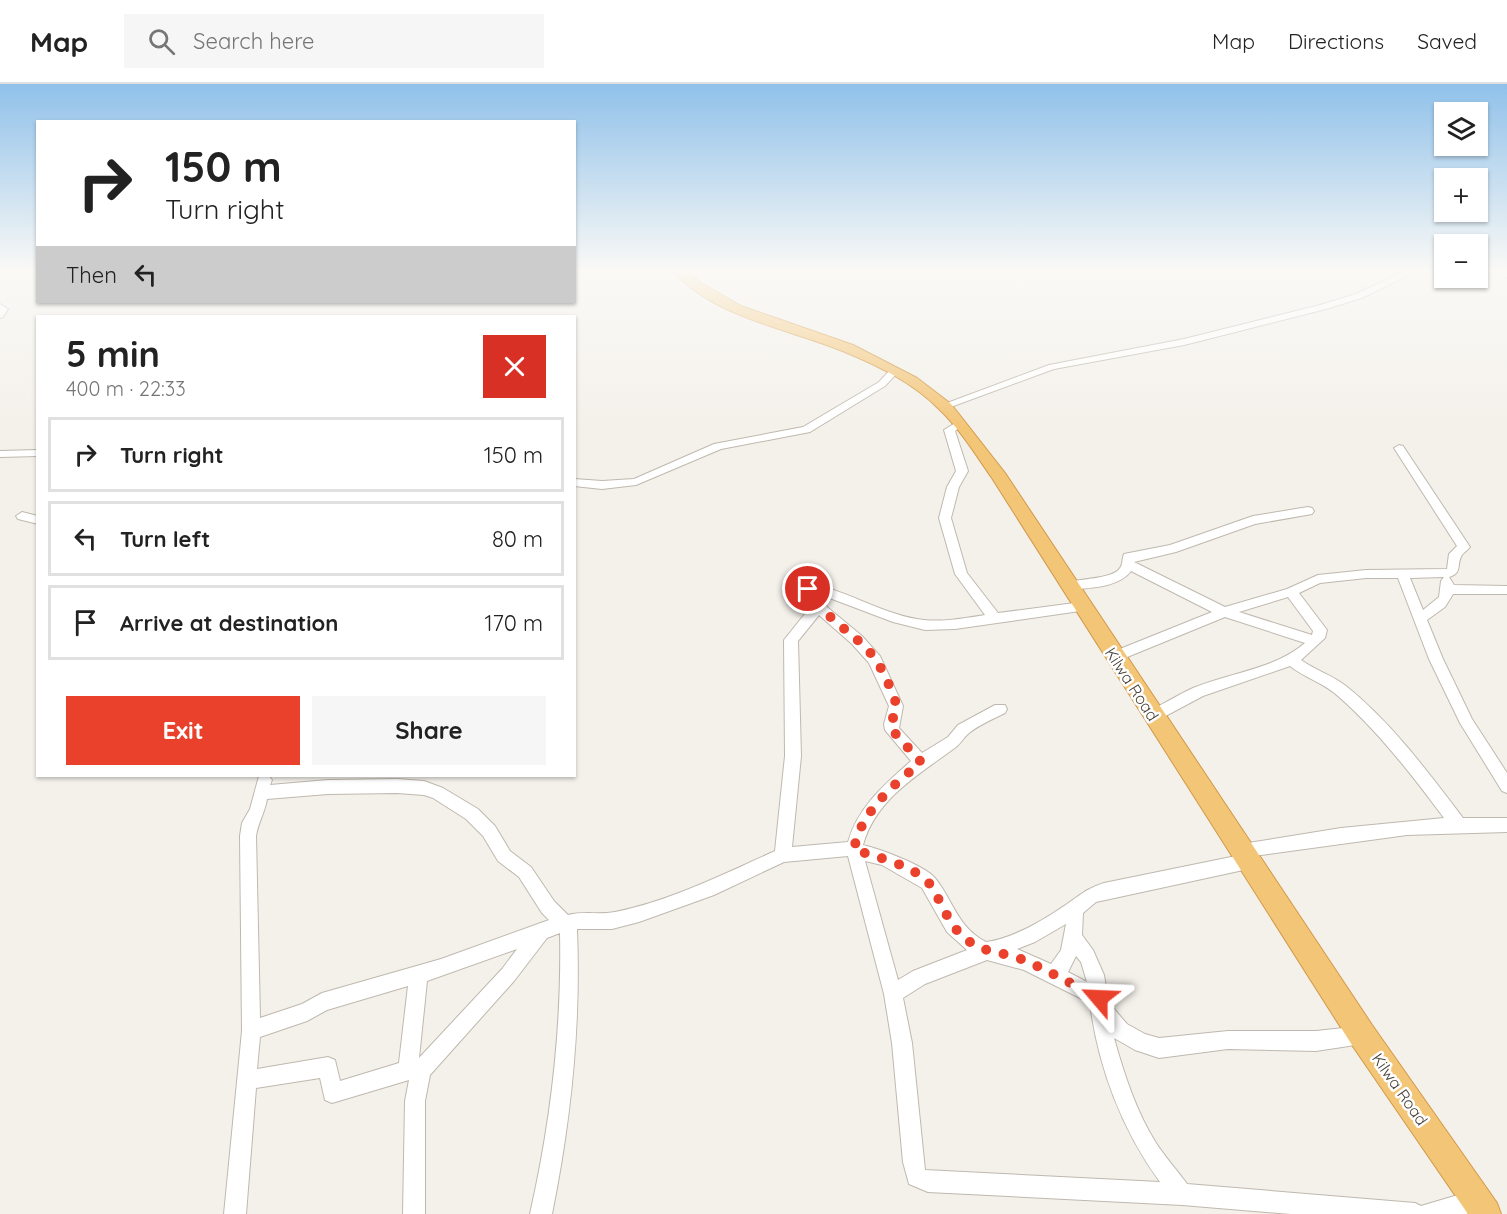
<!DOCTYPE html>
<meta charset="utf-8">
<style>
body{margin:0;font-family:Quicksand,sans-serif;background:#f6f6f6;color:#222;height:100vh;display:flex;flex-direction:column;font-size:22px;white-space:nowrap}
*{box-sizing:border-box;margin:0}
p{font-size:20px;color:#767676}
.icon{flex:none;width:33px;height:33px;fill:none;stroke:currentColor;stroke-width:2;stroke-linecap:round;stroke-linejoin:round}
.map{position:relative;flex:1;overflow:hidden}
.sheet{position:absolute;left:36px;top:231px;width:540px;height:462px;display:flex;flex-direction:column;background:#fff;border-radius:0px;box-shadow:0 2px 4px #0004}
.sheet>*{flex:none}
.hud{position:absolute;left:36px;top:36px;width:540px;height:183px;border-radius:0px;box-shadow:0 2px 4px #0004;background:#fff;color:#222;overflow:hidden}
.buttons{position:absolute;left:1434px;top:18px;display:grid;gap:12px}
.buttons a{display:grid;place-items:center;width:54px;height:54px;border-radius:0px;background:#fff;box-shadow:0 2px 4px #0004;font-size:30px}
.pin{position:absolute;display:grid;place-items:center;width:51px;height:51px;color:#fff;margin:-26px;border:3px solid #fff;border-radius:50%;box-shadow:0 2px 6px #0007}
.me{position:absolute;width:66px;margin:-33px;rotate:296deg;stroke-linejoin:round;filter:drop-shadow(0 0 4px #0008)}
.turn{display:flex;align-items:center;gap:21px;height:126px;padding:0 30px;font-size:27px}
.turn .icon{width:78px;height:78px;stroke-width:2.5}
.turn b{display:block;font-size:42px;line-height:51px}
.then{display:flex;align-items:center;height:57px;padding:0 30px;background:#0003;gap:12px;font-size:22px}
.round{display:grid;place-items:center;flex:none;width:63px;height:63px;border-radius:0px;background:#f6f6f6}
.overview{display:flex;align-items:center;justify-content:space-between;height:102px;padding:0 30px}
h1{font-size:36px;font-weight:700;line-height:45px}
.cta{display:flex;gap:12px;margin-top:auto;padding:12px 30px}
.cta a{flex:1;height:69px;border-radius:0px;background:#ea412c;color:#fff;font-size:24px;font-weight:700;line-height:69px;text-align:center}
.cta a+a{background:#f6f6f6;color:#222}
ul{padding:0;list-style:none}
li{display:flex;align-items:center;gap:18px;height:75px;margin:0 12px 9px;padding:0 18px;border:3px solid #e0e0e0;border-radius:0px}
li div{flex:1}
li b{display:block;font-size:22px}
li em{font-style:normal}
header{display:flex;align-items:center;gap:36px;box-sizing:border-box;height:84px;padding:0 30px;background:#fff;border-bottom:2px solid #e0e0e0}
header strong{font-size:28px}
nav{display:flex;gap:33px;margin-inline-start:auto;font-size:21px}
.search{width:420px;height:54px;background:#f6f6f6;display:flex;align-items:center;gap:15px;box-sizing:border-box;padding:0 21px;border-radius:0px;color:#767676;font-size:22px}
.map>svg:first-child{display:block}
</style>
<header>
<strong>Map</strong>
<div class="search"><svg class="icon" aria-label="search" viewBox="0 0 24 24"><circle cx="10" cy="10" r="6"/><path d="M15 15l6 6"/></svg>Search here</div>
<nav><a>Map</a><a>Directions</a><a>Saved</a></nav>
</header>
<div class="map">
<svg width="1507" height="1130" viewBox="0 0 1507 1130">
<rect width="100%" height="100%" fill="#f4f1eb"/>
<g fill="none" stroke-linecap="round" stroke-linejoin="round">
<defs>
<g id="minor">
<polygon points="1407,186 1419,186 1362,214 1326,225 1184,261 1054,285 948,324 944,325 939,322 1049,281 1184,255 1320,221 1356,210"/>
<polygon points="1494,186 1507,188 1507,194"/>
<polygon points="0,220 8,225 3,233 0,234"/>
<polygon points="891,285 899,287 885,302 810,348 721,365 636,401 602,405 574,402 574,395 602,397 634,395 714,360 803,343 879,298"/>
<path d="M960 336 965 339 955 347 968 387 959 403 951 434 967 489 998 529 1082 518 1087 520 1088 523 1087 526 955 545 925 546 893 538 819 510 827 523 862 552 880 572 903 622 899 644 922 669 948 653 958 641 995 621H1005L1007 625 1005 629C993 635 979 641 969 649 964 653 961 659 956 663 920 690 876 714 863 761 880 765 924 781 935 794 953 816 957 843 986 858 1014 854 1044 836 1067 820 1082 810 1086 805 1104 799L1236 772 1234 767 1236 762 1242 760 1341 744 1444 734C1412 691 1378 647 1338 612 1324 599 1305 594 1290 582L1203 612 1158 636 1153 638 1148 636 1146 632 1148 628C1163 620 1178 611 1193 604 1231 588 1273 586 1305 559L1225 533 1115 578 1110 577 1108 573 1110 569 1212 528 1131 487C1119 504 1087 504 1068 506L1062 502 1064 499C1076 495 1114 495 1120 484 1123 481 1122 474 1124 470L1170 461 1253 432 1308 423 1312 424 1314 427 1312 430 1255 440 1176 468 1134 478 1225 523 1287 505 1318 491 1366 486 1447 485 1449 470 1457 462 1394 364 1399 361 1403 362 1470 463C1468 466 1464 468 1462 471 1456 480 1463 489 1449 493L1454 501 1507 502V510H1453L1445 523 1427 536 1443 575 1472 635 1507 689V709L1502 707 1460 639 1429 575 1398 494H1366L1320 499 1299 509 1327 546 1325 554 1301 576C1315 586 1332 591 1346 602 1391 638 1428 688 1463 734H1507V748L1407 751 1254 772 1256 777 1254 782 1248 785 1096 818 1083 829 1082 851 1093 866 1104 891 1108 918 1127 940 1145 950 1159 954 1228 947H1316L1362 942 1369 944 1371 951 1369 958 1362 960 1316 967 1228 965 1159 974 1135 966 1114 954C1124 990 1136 1027 1156 1059 1165 1073 1177 1086 1187 1100L1415 1119 1421 1122 1478 1105 1486 1108 1489 1116 1486 1124 1466 1130H1291L1182 1121 928 1108 909 1100 903 1078 892 959 884 910 848 772 784 778 714 811 639 838 612 845H577C581 942 571 1036 552 1130H530C551 1037 562 944 560 849L547 854 514 897 430 991 425 1017V1130H403L405 1017 409 996 332 1019 325 1016 320 994 256 1004 246 1130H224L242 947 240 752 242 739 250 725 259 692H269L272 696 270 701 328 696 397 695 424 697 443 704 478 725 495 742 510 767 531 783 554 817 568 831C584 827 599 831 615 828 670 817 724 790 775 767L785 672 784 556 812 521 793 488 795 485H803L813 500C850 508 886 532 924 536 944 538 966 534 985 531L955 490 939 434 947 403 956 387 944 346ZM1444 493 1441 497 1439 513 1423 526 1410 494ZM1288 513 1313 547 1312 551 1239 528ZM819 531 852 560 869 579 889 622 884 640 885 646 911 677C884 701 858 723 848 758L792 763 801 672 798 557ZM397 709 424 711 433 714 466 735 483 752 498 777 519 793 542 829 549 836 441 875 322 909 302 920 260 934 256 752C258 739 265 728 267 715L328 710ZM865 777 882 781 922 804 947 848 967 866 913 887 898 896ZM1066 840 1061 866 1051 880 1017 865 1035 858ZM517 865 502 885 419 974 427 897ZM1076 872 1081 878 1087 898 1068 888ZM987 876 1024 886 1090 919C1098 983 1122 1046 1160 1098L925 1086 912 959 903 914 925 900ZM408 902 399 979 340 997 335 976 328 973 257 985 260 953 307 937 327 926Z"/>
<polygon points="38,366 38,372 0,373 0,367"/>
<polygon points="22,428 38,432 38,440 18,435 16,432"/>
</g>
<path id="highway" d="M672 186H686L701 199 741 222 853 261 917 294 951 320 1005 389 1372 941 1497 1119 1501 1130H1468L1352 961 992 394C976 371 960 345 939 325 913 299 879 282 845 268 788 244 716 235 672 186Z"/>
</defs>
<use href="#minor" stroke="#bfb8ae" stroke-width="2"/>
<use href="#highway" stroke="#d29947" stroke-width="2"/>
<use href="#minor" fill="#fff" fill-rule="evenodd"/>
<use href="#highway" fill="#f3c577" fill-rule="evenodd"/>
</g>
<linearGradient id="sky" x2="0" y2="1"><stop stop-color="#90c1ea"/><stop offset="0.54" stop-color="#faf9f6"/><stop offset="1" stop-color="#faf9f6" stop-opacity="0"/></linearGradient>
<rect width="1507" height="345" fill="url(#sky)"/>
<g fill="none" stroke-linecap="round" stroke-linejoin="round">
<path stroke="#ea412c" stroke-width="10" stroke-dasharray="0 18" d="M808 505C822 531 846 544 866 564 881 579 890 602 897 622L891 640 892 646 921 678C894 701 860 728 854 766 875 772 919 783 931 802 944 822 949 844 970 858 986 869 1003 868 1021 875 1048 886 1073 901 1099 914"/>
</g>
<g text-anchor="middle" dominant-baseline="central" stroke-width="5" stroke-linejoin="round" paint-order="stroke">
<g font-size="16" fill="#484139" stroke="#fff">
<text transform="translate(1132 600) rotate(57)">Kilwa Road</text>
<text transform="translate(1400 1005) rotate(55)">Kilwa Road</text>
</g>
</g>
</svg>
<div class="buttons">
<a><svg class="icon" aria-label="layers" viewBox="0 0 24 24"><path d="M12 4l9 5-9 5-9-5zM3 14l9 5 9-5"/></svg></a>
<a>+</a>
<a>−</a>
</div>
<div class="pin" style="left:808px;top:505px;background:#d93025"><svg class="icon" aria-label="arrive" viewBox="0 0 24 24"><path d="M6 21V4h12l-3 4 3 4H6"/></svg></div>
<svg class="me" style="left:1099px;top:914px" viewBox="-20 -20 40 40"><path d="M0-17L14 15 0 8-14 15z" fill="#ea412c" stroke="#fff" stroke-width="4"/></svg>
<div class="hud">
<div class="turn"><svg class="icon" aria-label="right" viewBox="0 0 24 24"><path d="M7 20v-9h11M14 6l5 5-5 5"/></svg><div><b>150 m</b>Turn right</div></div>
<div class="then">Then<svg class="icon" aria-label="left" viewBox="0 0 24 24"><path d="M17 20v-9H6M10 6l-5 5 5 5"/></svg></div>
</div>
<section class="sheet">
<div class="overview"><div><h1>5 min</h1><p>400 m · 22:33</p></div><a class="round" style="background:#d93025;color:#fff"><svg class="icon" aria-label="close" viewBox="0 0 24 24"><path d="M6 6l12 12M18 6L6 18"/></svg></a></div>
<ul>
<li><svg class="icon" aria-label="right" viewBox="0 0 24 24"><path d="M7 20v-9h11M14 6l5 5-5 5"/></svg><div><b>Turn right</b></div><em>150 m</em></li>
<li><svg class="icon" aria-label="left" viewBox="0 0 24 24"><path d="M17 20v-9H6M10 6l-5 5 5 5"/></svg><div><b>Turn left</b></div><em>80 m</em></li>
<li><svg class="icon" aria-label="arrive" viewBox="0 0 24 24"><path d="M6 21V4h12l-3 4 3 4H6"/></svg><div><b>Arrive at destination</b></div><em>170 m</em></li>
</ul>
<div class="cta"><a>Exit</a><a>Share</a></div>
</section>
</div>
